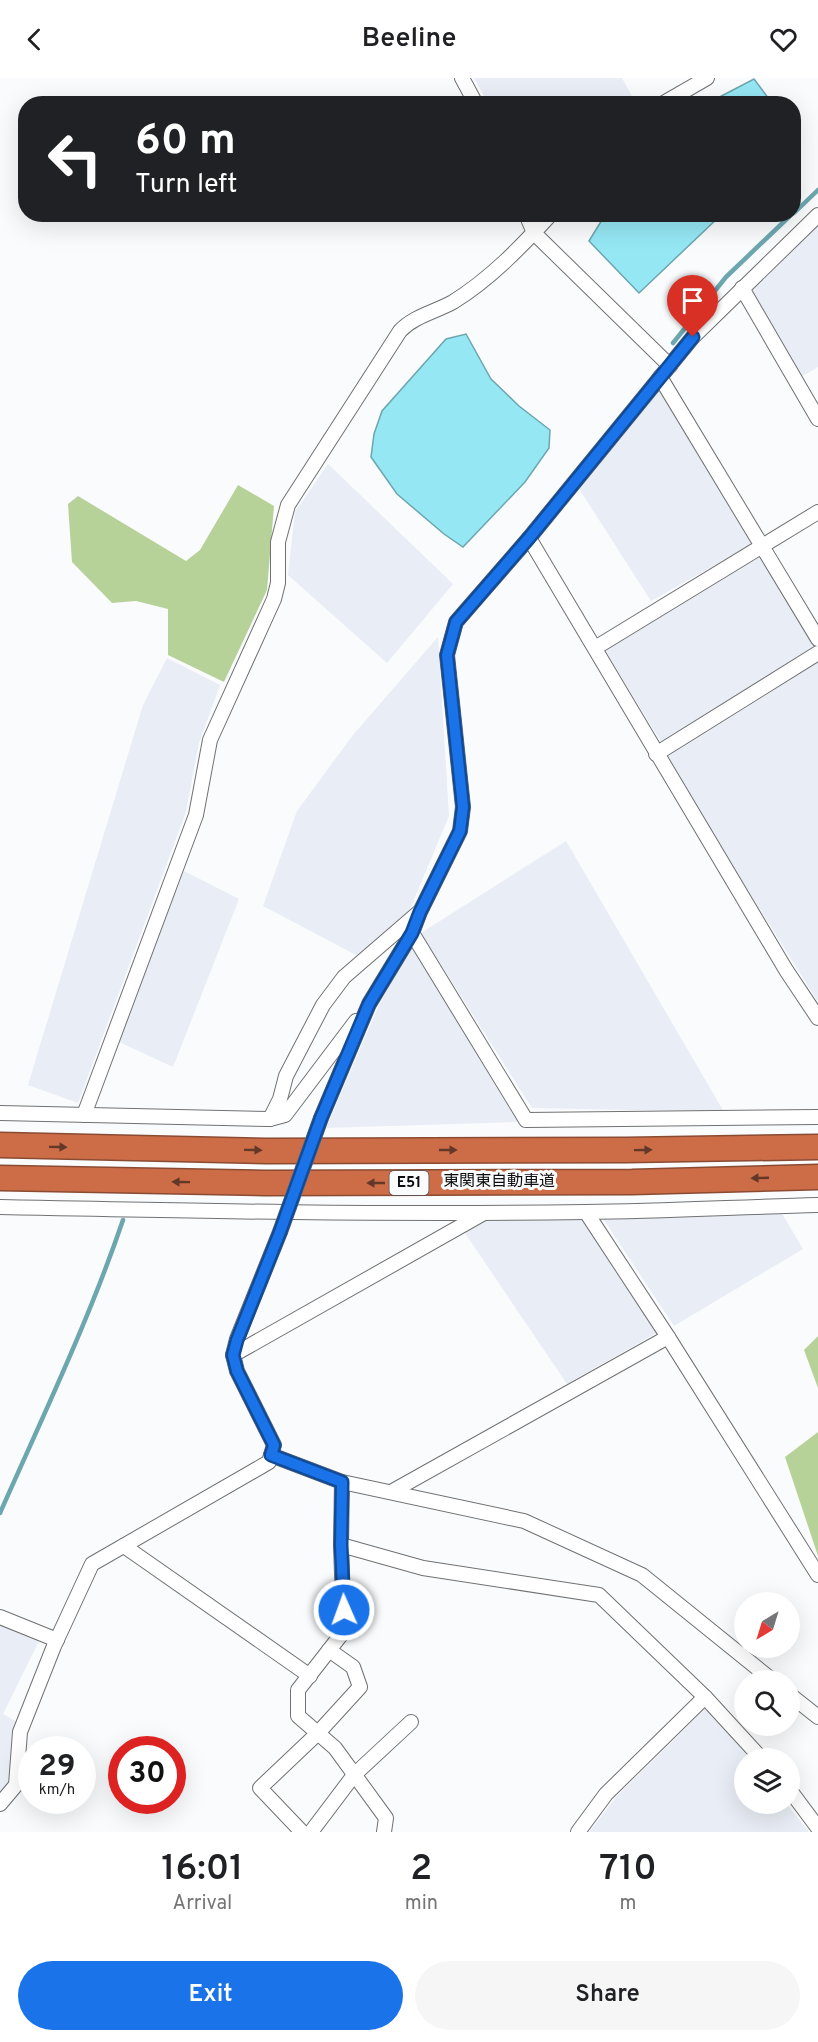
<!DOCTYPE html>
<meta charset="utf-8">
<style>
body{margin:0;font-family:Overpass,"Noto Sans JP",sans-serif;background:#f6f6f6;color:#202124;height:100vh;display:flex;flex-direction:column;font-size:22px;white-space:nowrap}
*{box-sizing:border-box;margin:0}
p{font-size:20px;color:#757577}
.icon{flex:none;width:33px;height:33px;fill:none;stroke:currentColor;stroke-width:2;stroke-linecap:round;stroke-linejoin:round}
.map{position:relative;height:1754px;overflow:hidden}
.side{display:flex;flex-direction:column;background:#fff;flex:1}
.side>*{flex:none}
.guide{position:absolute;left:18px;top:18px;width:783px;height:126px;border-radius:24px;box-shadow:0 6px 24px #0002;background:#202124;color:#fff;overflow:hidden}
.needle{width:39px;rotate:218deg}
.fabs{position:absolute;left:734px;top:1514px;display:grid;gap:12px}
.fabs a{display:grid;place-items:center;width:66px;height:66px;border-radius:50%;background:#fff;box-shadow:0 6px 24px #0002;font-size:30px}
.speed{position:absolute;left:18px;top:1658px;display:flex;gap:12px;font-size:30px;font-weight:700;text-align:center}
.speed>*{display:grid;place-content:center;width:78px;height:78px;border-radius:50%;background:#fff;box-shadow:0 6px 24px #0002;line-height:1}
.speed small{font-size:15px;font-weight:400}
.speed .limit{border:9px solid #d22;background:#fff;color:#111}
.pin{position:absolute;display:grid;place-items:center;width:51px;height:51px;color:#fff;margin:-62px -26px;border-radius:50% 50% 50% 0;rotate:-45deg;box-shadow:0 0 6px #0007}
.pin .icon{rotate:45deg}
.me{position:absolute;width:66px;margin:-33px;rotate:358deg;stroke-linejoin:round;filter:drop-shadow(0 0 4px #0008)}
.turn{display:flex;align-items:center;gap:21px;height:126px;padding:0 18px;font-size:27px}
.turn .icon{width:78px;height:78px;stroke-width:2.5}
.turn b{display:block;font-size:42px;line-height:51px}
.eta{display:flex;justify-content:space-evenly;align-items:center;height:102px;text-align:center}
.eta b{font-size:36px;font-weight:600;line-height:42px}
.cta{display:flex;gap:12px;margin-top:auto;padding:12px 18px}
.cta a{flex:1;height:69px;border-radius:36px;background:#1a73e8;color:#fff;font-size:24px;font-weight:600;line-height:69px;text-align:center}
.cta a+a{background:#f6f6f6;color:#202124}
header{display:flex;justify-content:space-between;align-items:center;height:78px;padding:0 18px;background:#fff;font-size:27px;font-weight:600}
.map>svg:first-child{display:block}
</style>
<header><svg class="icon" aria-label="back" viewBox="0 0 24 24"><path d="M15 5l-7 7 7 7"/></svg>Beeline<svg class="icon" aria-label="heart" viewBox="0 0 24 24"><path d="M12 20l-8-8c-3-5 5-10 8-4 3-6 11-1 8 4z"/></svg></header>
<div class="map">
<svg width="818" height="1754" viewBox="0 0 818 1754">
<rect width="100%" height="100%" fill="#fafbfd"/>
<g fill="#e9edf5">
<polygon points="474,0 622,0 636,25 488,25"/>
<polygon points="818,147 818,289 801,299 752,213"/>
<polygon points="661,309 752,466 651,523 578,409"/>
<polygon points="328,386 453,506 387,585 288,497 295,434"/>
<polygon points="759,477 815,569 661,664 605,572"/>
<polygon points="438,559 449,738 410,831 358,878 263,828 297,733 353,657"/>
<polygon points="167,580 220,607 199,665 186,734 78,1025 28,1007 143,627"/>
<polygon points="818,583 818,924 664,678"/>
<polygon points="566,763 724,1034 532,1030 421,855"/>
<polygon points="184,793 239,821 173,989 117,963"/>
<polygon points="413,867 519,1044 326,1050 379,927"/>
<polygon points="781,1134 803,1171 674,1248 602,1139"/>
<polygon points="487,1139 586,1140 658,1254 567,1306 463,1152"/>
<polygon points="0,1545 40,1561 3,1636 17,1644 13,1703 0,1717"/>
<polygon points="707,1629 749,1680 744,1680 744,1725 786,1725 809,1754 589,1754 617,1718"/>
</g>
<g fill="#b7d299">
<polygon points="238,407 274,428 267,512 224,604 168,577 168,531 136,523 112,525 72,484 68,426 78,418 186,483 200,472"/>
<polygon points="818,1258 818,1310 804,1272"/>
<polygon points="818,1354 818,1478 785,1379"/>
</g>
<g fill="#95e7f4" stroke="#6ca6af" stroke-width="1.5">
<polygon points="754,1 772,25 708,25"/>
<polygon points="605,137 605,136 721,137 639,215 589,163"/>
<polygon points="466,256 491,301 519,328 550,352 549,370 525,404 463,469 444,456 397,416 371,379 374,356 382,333 446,261"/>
</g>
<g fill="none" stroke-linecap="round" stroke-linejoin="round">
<g stroke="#6ca6af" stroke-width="4.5">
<polyline points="794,135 818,112"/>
<polyline points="673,265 726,199 792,136"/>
<path d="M0 1435C43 1338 89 1242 123 1142"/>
</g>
<defs>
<g id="minor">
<polyline points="462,0 476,26"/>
<polyline points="662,26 707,0"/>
<polyline points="526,136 534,155 670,288"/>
<polyline points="742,210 818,341"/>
<polyline points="660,299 818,561"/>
<polyline points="529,460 786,892 818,940"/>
<polyline points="595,570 818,434"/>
<polyline points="656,676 818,575"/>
<polyline points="412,855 526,1042 818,1039"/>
<polyline points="0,1035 270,1041 285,1037 356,943"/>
<path d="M84 1037 196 737 210 662 274 521 278 505V464L288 427 400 253C414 238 435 234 453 224 490 201 521 169 551 136"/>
<polyline points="321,1040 369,926 412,855 420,834 460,753 463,729 447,577 456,544 529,460 693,259 818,137"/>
<polyline points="270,1041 280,1021 286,998 323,927 344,899 418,835"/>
<path d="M0 1129C195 1133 391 1137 586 1134 664 1133 741 1129 818 1127"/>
<polyline points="586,1134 668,1259 818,1497"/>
<polyline points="233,1277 484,1135"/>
<polyline points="271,1377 342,1404 524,1443 642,1497 772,1602"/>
<polyline points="342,1404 341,1467 344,1553 298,1612 298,1638 335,1670 386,1740 384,1754"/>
<polyline points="391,1414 668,1259"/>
<polyline points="341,1467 423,1490 599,1517 705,1619 761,1680"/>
<polyline points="124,1468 310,1598"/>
<polyline points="0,1539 57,1562"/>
<polyline points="789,1616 818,1639"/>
<polyline points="789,1711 818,1750"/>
<polyline points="0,1726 16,1707 20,1654 54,1568 92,1486 269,1384 274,1367 237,1293 233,1277 237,1261 280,1154"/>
<polyline points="302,1754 260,1710 318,1655 360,1609 353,1589 329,1572"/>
<polyline points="311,1754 354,1697 411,1644"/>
<polyline points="578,1754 606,1716 705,1619"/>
</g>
<g id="motorway">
<polyline points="0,1067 267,1073 626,1072 818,1069"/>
<polyline points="0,1100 265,1105 632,1104 818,1099"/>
</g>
</defs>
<use href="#minor" stroke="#707172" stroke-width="16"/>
<use href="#motorway" stroke="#8a4b33" stroke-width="27"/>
<use href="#minor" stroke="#fff" stroke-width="14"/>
<use href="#motorway" stroke="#cd6d47" stroke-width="24"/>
<defs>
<polyline id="minor-bridge" points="280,1154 321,1040"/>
</defs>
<use href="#minor-bridge" stroke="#707172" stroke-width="16" stroke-linecap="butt"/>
<use href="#minor-bridge" stroke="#fff" stroke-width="14"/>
</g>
<defs><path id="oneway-solid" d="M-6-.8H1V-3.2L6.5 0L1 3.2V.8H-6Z" transform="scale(1.5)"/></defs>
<g fill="#633828">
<use href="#oneway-solid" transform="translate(58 1069) rotate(1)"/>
<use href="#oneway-solid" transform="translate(253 1072) rotate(1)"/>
<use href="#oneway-solid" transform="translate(448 1072)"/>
<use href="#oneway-solid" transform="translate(643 1072) rotate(-1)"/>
<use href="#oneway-solid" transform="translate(760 1100) rotate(178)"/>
<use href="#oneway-solid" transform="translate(181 1104) rotate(-179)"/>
<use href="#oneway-solid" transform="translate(376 1105) rotate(180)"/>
</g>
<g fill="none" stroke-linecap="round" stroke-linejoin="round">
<defs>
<polyline id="route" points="344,1532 341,1467 342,1404 271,1377 274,1367 237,1293 233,1277 237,1262 280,1154 321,1040 369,926 412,855 420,834 460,753 463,729 447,577 456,544 529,460 693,259"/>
</defs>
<use href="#route" stroke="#114b97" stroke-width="15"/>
<use href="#route" stroke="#1a73e8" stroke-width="10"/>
</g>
<g text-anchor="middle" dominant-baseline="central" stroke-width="6" stroke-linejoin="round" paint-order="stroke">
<rect fill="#fafbfd" stroke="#545456" stroke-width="1.5" x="389.5" y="1093" width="39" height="24" rx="4.5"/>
<g font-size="15" font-weight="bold" fill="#0d0d0e">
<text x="409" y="1105">E51</text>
</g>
<g font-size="16" fill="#0d0d0e" stroke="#fafbfd">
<text x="499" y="1104">東関東自動車道</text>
</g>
</g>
</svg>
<div class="fabs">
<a><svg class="needle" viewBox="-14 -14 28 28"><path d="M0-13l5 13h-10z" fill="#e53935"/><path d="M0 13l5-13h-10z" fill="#757577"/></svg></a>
<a><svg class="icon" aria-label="search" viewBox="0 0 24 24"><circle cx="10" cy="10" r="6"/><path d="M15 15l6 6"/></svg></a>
<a><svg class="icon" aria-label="layers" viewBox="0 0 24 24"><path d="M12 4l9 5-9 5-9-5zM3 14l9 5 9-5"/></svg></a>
</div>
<div class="speed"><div>29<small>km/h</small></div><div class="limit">30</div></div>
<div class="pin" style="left:693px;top:259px;background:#d93025"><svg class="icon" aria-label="arrive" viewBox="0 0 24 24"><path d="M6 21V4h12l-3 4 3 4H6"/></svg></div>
<svg class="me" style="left:344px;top:1532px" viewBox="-20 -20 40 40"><circle r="17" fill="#1a73e8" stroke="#fff" stroke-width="3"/><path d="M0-11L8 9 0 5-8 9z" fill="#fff"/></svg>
<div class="guide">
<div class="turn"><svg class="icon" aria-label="left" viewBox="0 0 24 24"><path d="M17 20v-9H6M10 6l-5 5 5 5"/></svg><div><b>60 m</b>Turn left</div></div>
</div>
</div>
<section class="side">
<div class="eta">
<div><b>16:01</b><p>Arrival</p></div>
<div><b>2</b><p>min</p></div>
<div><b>710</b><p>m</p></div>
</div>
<div class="cta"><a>Exit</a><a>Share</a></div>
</section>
